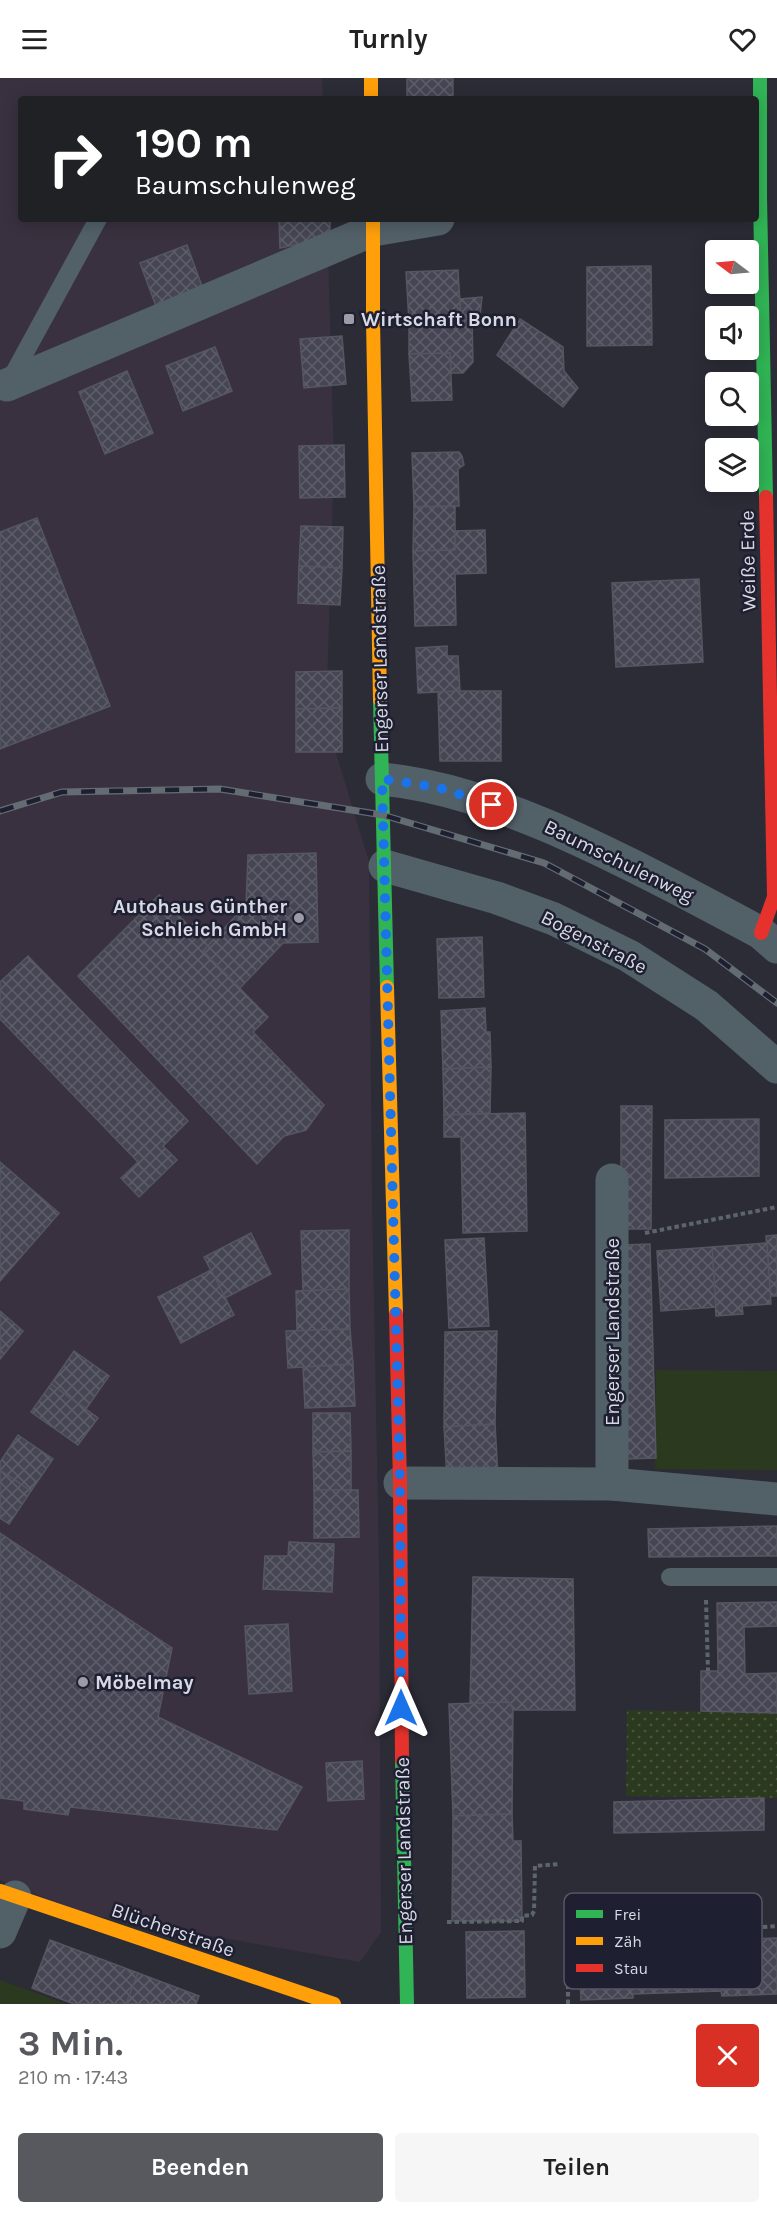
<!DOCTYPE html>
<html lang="de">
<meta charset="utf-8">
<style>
body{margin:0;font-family:Karla,sans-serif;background:#f6f6f6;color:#222;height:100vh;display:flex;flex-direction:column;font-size:22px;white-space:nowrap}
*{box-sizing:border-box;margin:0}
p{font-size:20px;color:#767676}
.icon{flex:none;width:33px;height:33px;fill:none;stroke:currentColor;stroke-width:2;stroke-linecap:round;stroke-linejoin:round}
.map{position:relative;height:1926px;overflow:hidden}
.drawer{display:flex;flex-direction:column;background:#fff;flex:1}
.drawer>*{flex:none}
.top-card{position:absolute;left:18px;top:18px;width:741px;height:126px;border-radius:6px;box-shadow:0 3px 15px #0003;background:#202124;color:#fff;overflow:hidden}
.needle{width:39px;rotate:286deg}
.controls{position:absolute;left:705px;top:162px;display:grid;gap:12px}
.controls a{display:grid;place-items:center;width:54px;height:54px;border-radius:6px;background:#fff;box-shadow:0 3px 15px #0003;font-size:30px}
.pin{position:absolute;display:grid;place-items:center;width:51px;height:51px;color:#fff;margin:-26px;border:3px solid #fff;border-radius:50%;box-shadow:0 2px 6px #0007}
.me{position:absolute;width:66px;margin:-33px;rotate:0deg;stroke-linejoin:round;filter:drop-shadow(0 0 4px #0008)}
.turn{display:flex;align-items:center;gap:21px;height:126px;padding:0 18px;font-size:27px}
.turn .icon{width:78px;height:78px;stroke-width:2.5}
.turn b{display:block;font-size:42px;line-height:51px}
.round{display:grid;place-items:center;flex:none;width:63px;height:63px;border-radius:6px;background:#f6f6f6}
.overview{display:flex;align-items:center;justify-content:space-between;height:102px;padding:0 18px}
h1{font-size:36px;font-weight:700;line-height:45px;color:#58595e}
.primary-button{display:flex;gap:12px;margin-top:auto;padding:12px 18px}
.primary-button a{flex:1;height:69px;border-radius:6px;background:#58595e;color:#fff;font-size:24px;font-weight:700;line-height:69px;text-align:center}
.primary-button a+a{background:#f6f6f6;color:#222}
header{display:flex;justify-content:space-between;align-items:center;height:78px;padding:0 18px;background:#fff;font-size:27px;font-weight:700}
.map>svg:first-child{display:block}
</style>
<header><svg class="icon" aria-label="menu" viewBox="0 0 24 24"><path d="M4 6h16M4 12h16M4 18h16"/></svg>Turnly<svg class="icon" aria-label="heart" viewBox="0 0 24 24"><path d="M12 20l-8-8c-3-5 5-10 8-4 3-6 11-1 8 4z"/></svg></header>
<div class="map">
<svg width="777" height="1926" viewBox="0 0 777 1926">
<defs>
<pattern id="garden-dots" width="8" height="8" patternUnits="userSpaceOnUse" patternTransform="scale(1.5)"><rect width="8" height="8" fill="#2b391f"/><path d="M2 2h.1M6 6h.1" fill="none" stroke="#49553f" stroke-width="1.8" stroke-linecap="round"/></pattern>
<pattern id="building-cross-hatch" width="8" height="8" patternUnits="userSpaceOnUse" patternTransform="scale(1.5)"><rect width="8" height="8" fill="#454553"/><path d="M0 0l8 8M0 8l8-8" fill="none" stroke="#5f5f6c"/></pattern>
</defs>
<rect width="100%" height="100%" fill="#2c2c37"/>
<polygon fill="#39313f" points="0,0 322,0 323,21 21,21 21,141 327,141 334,381 326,642 369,784 372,1124 379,1484 381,1854 360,1884 86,1836 0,1802"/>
<g fill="#2b391f">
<polygon points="656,1292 777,1293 777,1392 655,1391"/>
<polygon points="0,1902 66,1926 0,1926"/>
</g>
<polygon fill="url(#garden-dots)" points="627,1632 777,1635 777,1720 626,1718"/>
<g fill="url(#building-cross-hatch)" stroke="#565660" stroke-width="1.5">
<polygon points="453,0 453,21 407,21 407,1"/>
<polygon points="279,141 330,141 330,159 280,170"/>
<polygon points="187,167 203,211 156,228 140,185"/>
<polygon points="651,188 652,267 587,268 587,189"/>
<polygon points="458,192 461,241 409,244 406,194"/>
<polygon points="482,219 480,238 472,240 473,284 463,295 451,295 450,275 409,276 409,244 461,241 460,221"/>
<polygon points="520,241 563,269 564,293 578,310 563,329 497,277"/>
<polygon points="342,258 346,306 304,310 300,261"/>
<polygon points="215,269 232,313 183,333 166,288"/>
<polygon points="450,275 452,322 412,323 409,276"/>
<polygon points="127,293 153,355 105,376 79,314"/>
<polygon points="344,367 345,419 300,420 299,368"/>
<polygon points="459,374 462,378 464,387 458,391 459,428 414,429 412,375"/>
<polygon points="455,428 455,472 413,473 414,429"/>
<polygon points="37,440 110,628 0,671 0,454"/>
<polygon points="301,448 343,449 342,490 299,488"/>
<polygon points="485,452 486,495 455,496 456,547 415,548 413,473 455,472 455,453"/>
<polygon points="299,488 342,490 340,527 298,525"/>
<polygon points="699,501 703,584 616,589 612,505"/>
<polygon points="447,568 447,578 458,578 460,613 418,615 416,570"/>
<polygon points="342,593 342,630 296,631 296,594"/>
<polygon points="460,613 501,613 501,683 440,683 438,614"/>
<polygon points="342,630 342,674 296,674 296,631"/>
<polygon points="316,775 318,864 283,865 240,910 203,873 246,827 248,777"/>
<polygon points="159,817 190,849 195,843 214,861 203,873 268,939 253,954 324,1027 306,1052 284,1058 257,1086 78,898"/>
<polygon points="482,859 484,919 439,920 437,861"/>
<polygon points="28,878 188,1043 163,1068 177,1082 139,1119 121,1100 138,1084 0,941 0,904"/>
<polygon points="485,930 486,954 490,954 491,989 443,991 441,933"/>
<polygon points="491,989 490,1035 444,1037 443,991"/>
<polygon points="621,1028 652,1028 651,1151 621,1151"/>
<polygon points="525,1035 527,1153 463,1155 461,1059 444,1059 444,1037"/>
<polygon points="759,1041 759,1098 665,1100 665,1042"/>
<polygon points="0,1084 59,1135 0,1203"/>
<polygon points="349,1152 349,1211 303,1213 301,1153"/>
<polygon points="251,1155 271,1196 225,1220 204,1179"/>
<polygon points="777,1157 777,1218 770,1218 766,1158"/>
<polygon points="484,1160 489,1248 449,1250 445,1162"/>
<polygon points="767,1165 771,1226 742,1228 743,1236 716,1238 712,1169"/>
<polygon points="650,1166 656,1380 627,1381 622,1167"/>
<polygon points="712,1169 716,1229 661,1233 657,1173"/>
<polygon points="211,1192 234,1237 181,1265 158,1219"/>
<polygon points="349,1211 350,1251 297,1253 296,1213"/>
<polygon points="0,1233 23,1253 0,1281"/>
<polygon points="350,1251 353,1286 288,1290 286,1253"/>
<polygon points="497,1253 495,1346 444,1349 445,1254"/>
<polygon points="74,1273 109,1298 86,1331 51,1306"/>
<polygon points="353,1286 355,1328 305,1330 303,1289"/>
<polygon points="51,1306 98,1340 78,1367 31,1334"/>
<polygon points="313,1335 350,1335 351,1373 313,1374"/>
<polygon points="495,1346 498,1398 447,1400 444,1349"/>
<polygon points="18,1357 53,1381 31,1413 0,1392 0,1384"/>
<polygon points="351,1373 351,1412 314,1412 313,1374"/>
<polygon points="0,1392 31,1413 9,1446 0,1440"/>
<polygon points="314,1412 358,1412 359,1459 314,1460"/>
<polygon points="777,1448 777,1478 649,1479 648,1451"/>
<polygon points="0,1455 172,1570 158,1639 302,1709 277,1752 70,1729 68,1737 24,1731 24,1723 0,1720"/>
<polygon points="289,1464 334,1466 332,1514 263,1511 265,1478 288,1478"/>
<polygon points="473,1499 573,1501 575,1632 513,1632 509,1624 470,1625"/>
<polygon points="777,1524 777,1548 744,1549 745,1596 777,1595 777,1635 701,1633 701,1593 718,1593 717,1525"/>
<polygon points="288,1546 292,1613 249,1616 245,1548"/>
<polygon points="509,1624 513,1632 512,1736 453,1738 449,1626"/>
<polygon points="362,1683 364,1721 328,1723 326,1685"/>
<polygon points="764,1720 764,1752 614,1755 614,1724"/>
<polygon points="512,1736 513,1763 521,1763 522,1843 452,1843 453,1738"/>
<polygon points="524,1853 525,1919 467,1920 466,1854"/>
<polygon points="777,1860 777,1916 722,1918 721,1913 633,1916 633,1920 581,1922 579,1866"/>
<polygon points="50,1862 138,1895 126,1926 74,1926 32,1910"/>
<polygon points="138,1895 199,1918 196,1926 126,1926"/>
</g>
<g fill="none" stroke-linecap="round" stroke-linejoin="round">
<g stroke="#5c656c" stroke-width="4" stroke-dasharray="4.5 3" stroke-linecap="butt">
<polyline points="645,1155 777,1129"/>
<polyline points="706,1522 708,1593"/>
<polyline points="447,1844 522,1843 522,1838 532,1837 534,1833 535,1788 559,1786"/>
<polyline points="623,1853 623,1824"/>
<polyline points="583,1854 688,1854 687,1825"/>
<polyline points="688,1854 777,1848"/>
<polyline points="568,1926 568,1855 583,1854 583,1824"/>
</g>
<g stroke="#526068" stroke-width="18">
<polyline points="9,304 98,141"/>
<polyline points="670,1499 777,1499"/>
</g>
<g stroke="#526068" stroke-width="33">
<polyline points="7,307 373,152 438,141"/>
<path d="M382 701C444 707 500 728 557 752 627 783 694 819 761 855L777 869"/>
<polyline points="385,788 497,820 554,841 629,878 707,928 777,989"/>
<polyline points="612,1102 612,1406"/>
<polyline points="400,1405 612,1406 777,1421"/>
<polyline points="0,1854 15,1819"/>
</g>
<g stroke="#30b455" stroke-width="14">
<polyline points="760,0 760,120 766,419"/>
<polyline points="380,622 387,909"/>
<polyline points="402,1682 407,1926"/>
</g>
<g stroke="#ff9f0a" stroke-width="14">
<polyline points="371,0 371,21"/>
<polyline points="373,141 373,242 380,622"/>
<polyline points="387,909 396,1236"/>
<polyline points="0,1813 334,1926"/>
</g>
<g stroke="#e5322d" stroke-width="14">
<polyline points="761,855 774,819 766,419"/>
<polyline points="396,1236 400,1405 402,1682"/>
</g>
<defs>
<polyline id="rail" points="0,733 62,714 220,711 383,737 544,785 705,871 777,925"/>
</defs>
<use href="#rail" stroke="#646c73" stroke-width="7"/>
<use href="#rail" stroke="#1e1f31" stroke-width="4.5" stroke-dasharray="14" stroke-linecap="butt"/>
</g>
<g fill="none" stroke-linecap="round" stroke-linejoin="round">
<polyline stroke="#1a73e8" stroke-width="10" stroke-dasharray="0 18" points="401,1630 400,1405 382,701 440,710 492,727"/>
</g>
<g fill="#9b9ca8" stroke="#1e1f31" stroke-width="2">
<rect x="343" y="235" width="12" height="12" rx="3"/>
<circle cx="299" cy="840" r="6"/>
<circle cx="83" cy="1604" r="6"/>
</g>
<g text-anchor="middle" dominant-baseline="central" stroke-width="5" stroke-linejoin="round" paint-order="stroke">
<g font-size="20" font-weight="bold" fill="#d7d9e5" stroke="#1e1f31" text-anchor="start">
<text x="361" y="241">Wirtschaft Bonn</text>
<text x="287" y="828" text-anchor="end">Autohaus Günther<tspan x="287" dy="23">Schleich GmbH</tspan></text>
<text x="95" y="1604">Möbelmay</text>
</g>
<g font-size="20" fill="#d7d9e5" stroke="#1e1f31">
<text transform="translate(748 483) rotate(-91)">Weiße Erde</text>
<text transform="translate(380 581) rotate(-91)">Engerser Landstraße</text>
<text transform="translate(619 783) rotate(26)">Baumschulenweg</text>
<text transform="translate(594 864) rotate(27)">Bogenstraße</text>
<text transform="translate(612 1254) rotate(-90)">Engerser Landstraße</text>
<text transform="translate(404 1773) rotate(-91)">Engerser Landstraße</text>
<text transform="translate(173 1852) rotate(19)">Blücherstraße</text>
</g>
</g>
<rect x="564" y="1815" width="198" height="96" rx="9" fill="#1e1f31" stroke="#565767" stroke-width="1.5"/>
<rect x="576" y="1832" width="27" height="8" fill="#30b455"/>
<rect x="576" y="1859" width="27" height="8" fill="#ff9f0a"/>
<rect x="576" y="1886" width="27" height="8" fill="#e5322d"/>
<g font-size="16" fill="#d7d9e5">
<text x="614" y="1842">Frei</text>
<text x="614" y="1869">Zäh</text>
<text x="614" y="1896">Stau</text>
</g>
</svg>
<div class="controls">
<a><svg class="needle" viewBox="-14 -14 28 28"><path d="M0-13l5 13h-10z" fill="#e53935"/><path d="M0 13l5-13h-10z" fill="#767676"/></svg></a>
<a><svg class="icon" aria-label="sound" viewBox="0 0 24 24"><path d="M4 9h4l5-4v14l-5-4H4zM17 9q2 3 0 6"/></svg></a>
<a><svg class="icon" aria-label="search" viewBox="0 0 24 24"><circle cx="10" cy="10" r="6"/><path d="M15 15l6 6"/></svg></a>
<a><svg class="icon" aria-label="layers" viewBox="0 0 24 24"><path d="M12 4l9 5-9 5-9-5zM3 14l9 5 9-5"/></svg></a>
</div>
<div class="pin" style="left:492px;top:727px;background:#d93025"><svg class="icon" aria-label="arrive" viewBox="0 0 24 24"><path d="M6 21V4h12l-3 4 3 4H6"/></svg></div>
<svg class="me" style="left:401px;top:1630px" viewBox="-20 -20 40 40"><path d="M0-17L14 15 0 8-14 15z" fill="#1a73e8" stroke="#fff" stroke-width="4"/></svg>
<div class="top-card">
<div class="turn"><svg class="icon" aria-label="right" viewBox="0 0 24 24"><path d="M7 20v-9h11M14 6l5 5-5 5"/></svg><div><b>190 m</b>Baumschulenweg</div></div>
</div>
</div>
<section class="drawer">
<div class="overview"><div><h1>3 Min.</h1><p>210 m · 17:43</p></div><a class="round" style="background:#d93025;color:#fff"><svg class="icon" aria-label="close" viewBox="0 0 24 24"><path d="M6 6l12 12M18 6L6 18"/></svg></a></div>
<div class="primary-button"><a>Beenden</a><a>Teilen</a></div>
</section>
